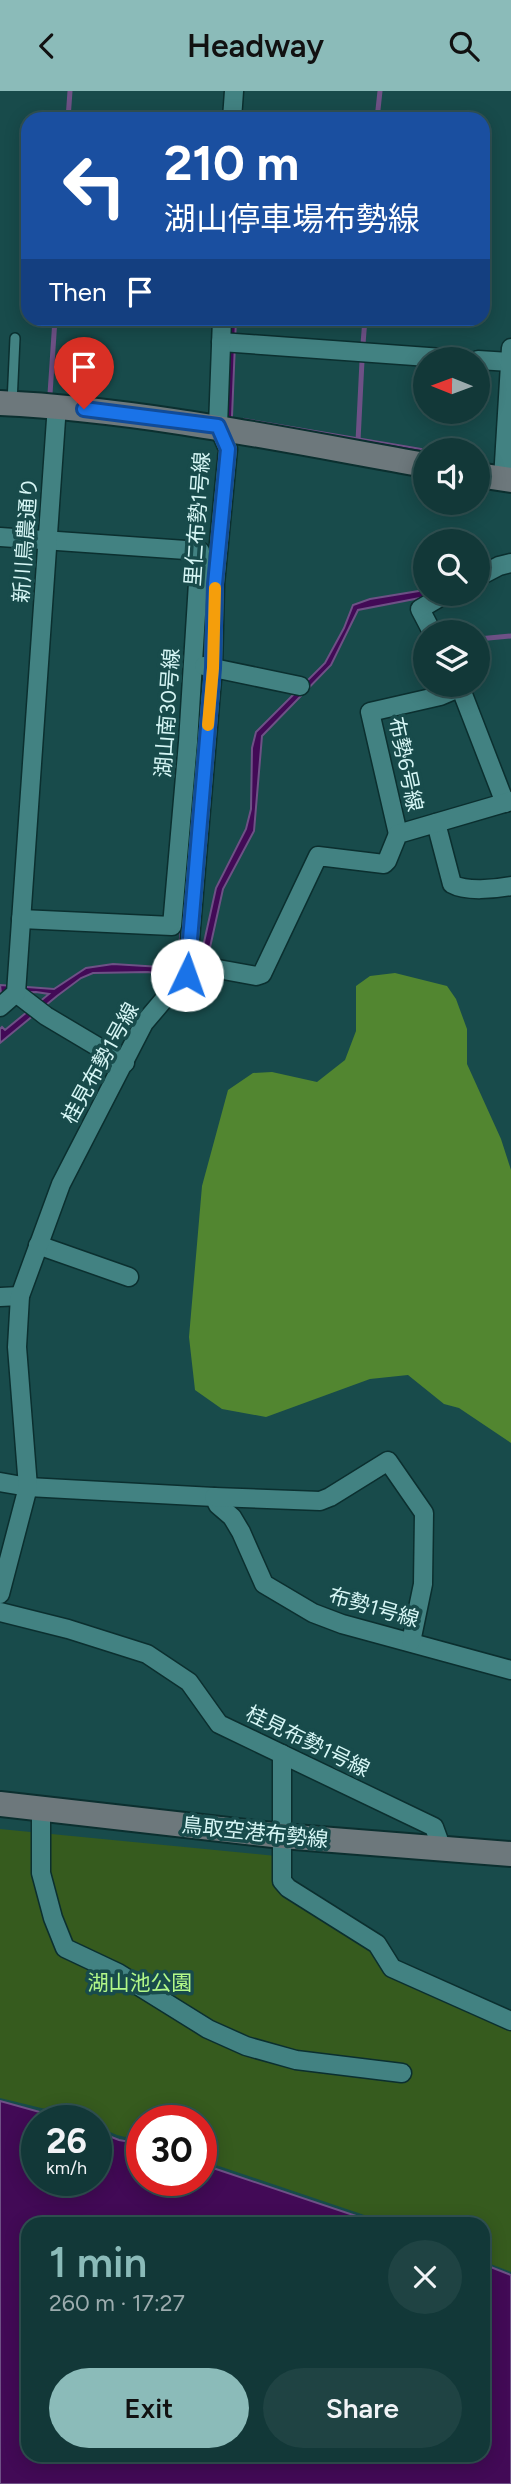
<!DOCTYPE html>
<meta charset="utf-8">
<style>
body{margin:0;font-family:Figtree,"Noto Sans JP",sans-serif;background:#1f4343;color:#f1f3f6;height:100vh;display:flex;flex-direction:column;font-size:26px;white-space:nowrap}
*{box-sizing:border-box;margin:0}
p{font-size:23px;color:#9cacae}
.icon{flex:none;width:38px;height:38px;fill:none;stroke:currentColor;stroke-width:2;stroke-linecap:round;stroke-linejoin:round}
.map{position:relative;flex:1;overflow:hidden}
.panel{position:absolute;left:21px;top:2126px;width:469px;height:245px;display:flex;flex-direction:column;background:#123838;border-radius:21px;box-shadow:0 4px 18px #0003,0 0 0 2px #315253}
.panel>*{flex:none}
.banner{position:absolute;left:21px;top:21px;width:469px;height:214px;border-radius:21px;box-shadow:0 4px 18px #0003,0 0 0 2px #315253;background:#1a4fa0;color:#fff;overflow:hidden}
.needle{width:46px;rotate:271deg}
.fabs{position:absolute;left:413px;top:256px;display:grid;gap:14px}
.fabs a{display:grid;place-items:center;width:77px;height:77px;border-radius:50%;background:#123838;box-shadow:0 4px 18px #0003,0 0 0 2px #315253;font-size:35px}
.speed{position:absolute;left:21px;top:2014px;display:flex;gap:14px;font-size:35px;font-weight:700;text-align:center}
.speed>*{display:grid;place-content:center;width:91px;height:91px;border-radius:50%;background:#123838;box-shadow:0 4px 18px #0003,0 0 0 2px #315253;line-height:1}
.speed small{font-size:18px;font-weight:400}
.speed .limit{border:10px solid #d22;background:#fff;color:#111}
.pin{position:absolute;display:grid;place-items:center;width:60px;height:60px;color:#fff;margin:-72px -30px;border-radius:50% 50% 50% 0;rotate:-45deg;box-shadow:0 0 7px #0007}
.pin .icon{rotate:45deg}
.me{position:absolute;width:77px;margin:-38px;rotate:3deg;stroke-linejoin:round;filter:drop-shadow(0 0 5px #0008)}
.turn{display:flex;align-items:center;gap:24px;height:147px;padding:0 28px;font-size:32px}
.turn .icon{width:91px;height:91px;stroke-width:2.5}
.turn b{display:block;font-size:49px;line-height:60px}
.then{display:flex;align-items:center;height:66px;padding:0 28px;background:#0003;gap:14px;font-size:26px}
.round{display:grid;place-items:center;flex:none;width:74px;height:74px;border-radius:37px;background:#1f4343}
.overview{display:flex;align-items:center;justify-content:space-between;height:119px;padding:0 28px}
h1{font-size:42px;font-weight:600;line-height:52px;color:#8bbbb9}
.primary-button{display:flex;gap:14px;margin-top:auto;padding:14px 28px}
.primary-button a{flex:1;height:80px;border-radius:42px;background:#8bbbb9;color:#111;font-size:28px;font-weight:600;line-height:80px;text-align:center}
.primary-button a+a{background:#1f4343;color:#f1f3f6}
header{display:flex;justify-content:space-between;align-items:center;height:91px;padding:0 28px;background:#8bbbb9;color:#111;font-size:32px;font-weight:600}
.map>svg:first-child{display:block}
</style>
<header><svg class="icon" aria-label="back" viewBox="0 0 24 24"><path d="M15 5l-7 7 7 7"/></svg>Headway<svg class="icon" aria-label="search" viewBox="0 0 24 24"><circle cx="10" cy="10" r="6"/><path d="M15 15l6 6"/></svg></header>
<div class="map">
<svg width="511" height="2393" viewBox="0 0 511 2393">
<rect width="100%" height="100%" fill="#184b4b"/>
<polygon fill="#365b1e" points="0,1738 276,1765 275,1792 370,1859 390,1883 511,1938 511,2181 483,2170 483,2133 391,2133 201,2069 201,2030 142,2030 142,2050 117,2044 96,2035 96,2030 83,2030 66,2023 0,2007"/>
<polygon fill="#528630" points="395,882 447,895 456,908 467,938 467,973 501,1048 511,1079 511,1352 459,1317 444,1313 408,1284 370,1288 266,1326 222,1318 195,1299 189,1246 202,1095 228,999 253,982 272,981 317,991 345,969 356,940 356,895 370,885"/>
<g fill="#420a56" stroke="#6e5186" stroke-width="2">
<polygon points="231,228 236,228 232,325 224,354 189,869 201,865 216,797 246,738 251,718 252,657 256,641 325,572 344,537 353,514 370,508 425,499 425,502 433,502 425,506 358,519 331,574 262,645 254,740 223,798 207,870 173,884 148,881 93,882 81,887 57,905 0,952 0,938 2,936 5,939 49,903 36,901 1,902 0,894 54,898 86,877 113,873 177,877 192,722 219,351 226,319"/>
<polygon points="244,328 427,359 425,359 425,364 243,333"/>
<polygon points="0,2010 72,2030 37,2030 37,2090 96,2090 96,2040 119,2049 142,2053 142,2090 201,2090 201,2073 380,2133 28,2133 28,2364 483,2364 483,2173 511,2184 511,2393 0,2393"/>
</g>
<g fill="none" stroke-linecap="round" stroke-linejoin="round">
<g stroke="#6e5186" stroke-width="5">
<polyline points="68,28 70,0"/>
<polyline points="377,28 380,0"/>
<polyline points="363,253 365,228"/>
<polyline points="50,303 55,228"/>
<polyline points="358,350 362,270"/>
<polyline points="478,548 511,545"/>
</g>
<defs>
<polyline id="lane" points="12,312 15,247"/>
<g id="street">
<polyline points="232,28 234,0"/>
<polyline points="221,251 456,268"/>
<polyline points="478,269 511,271"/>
<polyline points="503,388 511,257"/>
<polyline points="0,446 200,460 188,651 172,835 21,828"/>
<polyline points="478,486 499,475 511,472"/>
<polyline points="432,541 420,518 447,502"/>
<polyline points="204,575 300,595"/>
<polyline points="459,593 505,712"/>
<path d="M436 732 452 793C466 801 495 798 511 795"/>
<polyline points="398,743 370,621 440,605 461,596"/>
<polyline points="187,884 213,577 215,493 228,358 218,335 222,228"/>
<polyline points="16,902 46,925 125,972"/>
<polyline points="0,916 16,902 57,314"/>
<polyline points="38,1154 129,1186"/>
<polyline points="0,1206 20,1205"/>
<polyline points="0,1391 28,1396 214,1406 218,1414 232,1426 241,1441 264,1493 313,1522 342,1533 511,1579"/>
<polyline points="214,1406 320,1410 330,1406 388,1370 424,1422 423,1493 411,1551"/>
<polyline points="0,1503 28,1396 17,1256 20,1205 61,1093 144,932 183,886 207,876 256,885 262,883 318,765 384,773 387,770 398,743 511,710"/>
<polyline points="0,1521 68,1538 147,1563 189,1591 219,1633 434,1736 442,1758"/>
<polyline points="282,1663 282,1790 288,1797 377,1853 392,1877 511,1930"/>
<polyline points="41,1717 41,1782 53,1827 65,1857 118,1882 208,1938 246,1955 296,1969 402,1982"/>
</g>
<g id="secondary">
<path d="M0 312C144 319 284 349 425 374"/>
<polyline points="478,384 511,389"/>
<polyline points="0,1713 282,1745 511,1763"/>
</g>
</defs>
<use href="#lane" stroke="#0b2f2f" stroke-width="12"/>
<use href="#street" stroke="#0b2f2f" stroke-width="21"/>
<use href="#secondary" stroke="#0b2f2f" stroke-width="28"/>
<use href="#lane" stroke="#428282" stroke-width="9"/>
<use href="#street" stroke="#428282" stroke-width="18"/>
<use href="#secondary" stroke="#6d787c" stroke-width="24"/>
</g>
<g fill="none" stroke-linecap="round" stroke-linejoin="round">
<defs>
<polyline id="route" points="84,318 218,335 228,358 215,493 213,577 187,884"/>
</defs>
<use href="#route" stroke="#114b97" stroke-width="18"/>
<use href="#route" stroke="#1a73e8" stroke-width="12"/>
<polyline stroke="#f59e0b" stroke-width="12" points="208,634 213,577 215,497"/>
</g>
<g text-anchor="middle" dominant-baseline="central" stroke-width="7" stroke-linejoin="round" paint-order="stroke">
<g font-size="21" fill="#d6f6f5" stroke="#184b4b">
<text transform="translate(197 428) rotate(-86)">里仁布勢1号線</text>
<text transform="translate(25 449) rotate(-86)">新川鳥農通り</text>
<text transform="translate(167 622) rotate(-86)">湖山南30号線</text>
<text transform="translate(406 673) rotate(78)">布勢6号線</text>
<text transform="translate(100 972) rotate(-61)">桂見布勢1号線</text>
<text transform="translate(374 1516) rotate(16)">布勢1号線</text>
<text transform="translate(308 1650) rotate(26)">桂見布勢1号線</text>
<text transform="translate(255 1741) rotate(6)">鳥取空港布勢線</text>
</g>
<g font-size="21" fill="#b2f888" stroke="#184b4b">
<text x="140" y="1891">湖山池公園</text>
</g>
</g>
</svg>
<div class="fabs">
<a><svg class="needle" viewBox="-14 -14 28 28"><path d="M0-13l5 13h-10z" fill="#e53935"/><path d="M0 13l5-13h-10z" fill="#9cacae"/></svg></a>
<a><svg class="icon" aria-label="sound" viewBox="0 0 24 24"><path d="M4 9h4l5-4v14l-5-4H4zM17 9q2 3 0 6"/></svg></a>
<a><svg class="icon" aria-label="search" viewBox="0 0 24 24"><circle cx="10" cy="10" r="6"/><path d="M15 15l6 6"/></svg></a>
<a><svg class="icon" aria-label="layers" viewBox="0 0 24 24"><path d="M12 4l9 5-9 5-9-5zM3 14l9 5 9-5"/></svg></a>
</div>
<div class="speed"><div>26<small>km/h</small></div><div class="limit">30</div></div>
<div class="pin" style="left:84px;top:318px;background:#d93025"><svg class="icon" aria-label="arrive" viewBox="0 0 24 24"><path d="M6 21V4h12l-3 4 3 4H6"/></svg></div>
<svg class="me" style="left:187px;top:884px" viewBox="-20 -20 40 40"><circle r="19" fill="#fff"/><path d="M0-13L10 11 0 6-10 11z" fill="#1a73e8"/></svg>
<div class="banner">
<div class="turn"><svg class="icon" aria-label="left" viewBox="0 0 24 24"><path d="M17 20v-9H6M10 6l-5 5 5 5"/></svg><div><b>210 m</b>湖山停車場布勢線</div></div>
<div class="then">Then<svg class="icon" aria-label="arrive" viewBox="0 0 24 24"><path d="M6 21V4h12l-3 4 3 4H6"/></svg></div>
</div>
<section class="panel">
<div class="overview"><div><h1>1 min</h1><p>260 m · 17:27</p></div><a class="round"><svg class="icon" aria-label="close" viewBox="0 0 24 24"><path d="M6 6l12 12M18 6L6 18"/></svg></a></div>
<div class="primary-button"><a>Exit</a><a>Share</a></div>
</section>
</div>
